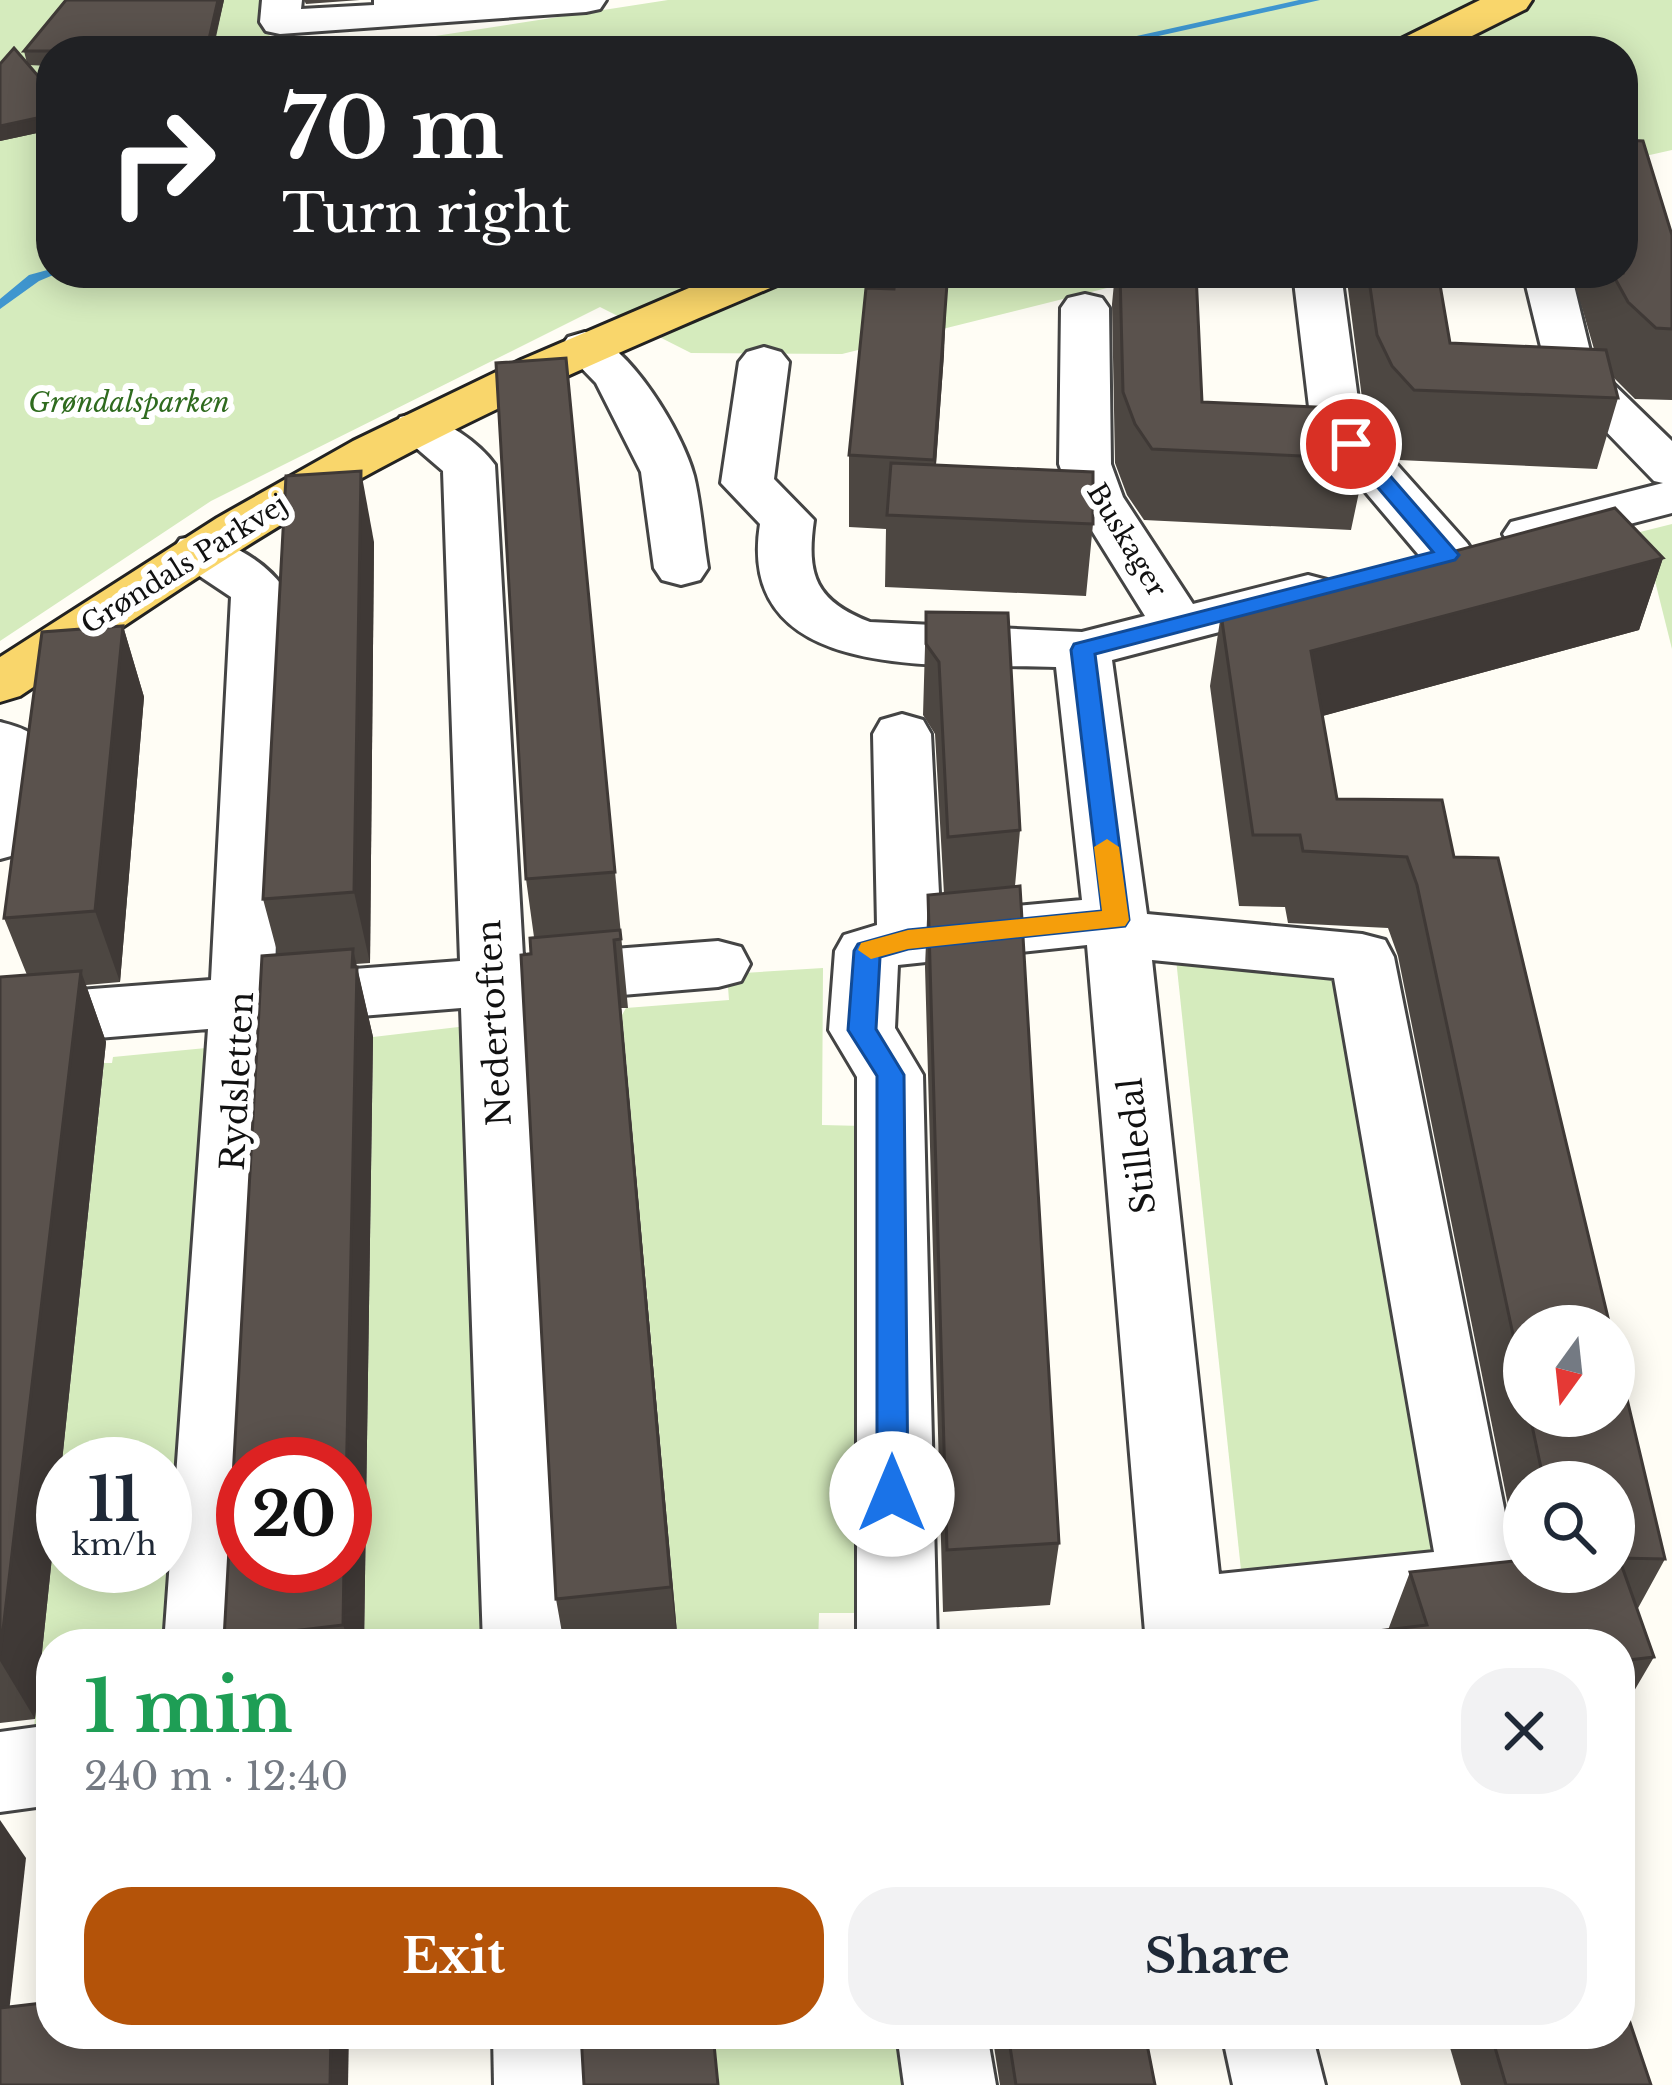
<!DOCTYPE html>
<meta charset="utf-8">
<style>
body{margin:0;font-family:"Libre Baskerville",serif;background:#f2f2f3;color:#1f2937;height:100vh;display:flex;flex-direction:column;font-size:45px;white-space:nowrap}
*{box-sizing:border-box;margin:0}
p{font-size:39px;color:#747a83}
.icon{flex:none;width:66px;height:66px;fill:none;stroke:currentColor;stroke-width:2;stroke-linecap:round;stroke-linejoin:round}
.map{position:relative;flex:1;overflow:hidden}
.details{position:absolute;left:36px;top:1629px;width:1599px;height:420px;display:flex;flex-direction:column;background:#fff;border-radius:48px;box-shadow:0 6px 30px #0003}
.details>*{flex:none}
.top-card{position:absolute;left:36px;top:36px;width:1602px;height:252px;border-radius:48px;box-shadow:0 6px 30px #0003;background:#202124;color:#fff;overflow:hidden}
.needle{width:78px;rotate:195deg}
.controls{position:absolute;left:1503px;top:1305px;display:grid;gap:24px}
.controls a{display:grid;place-items:center;width:132px;height:132px;border-radius:50%;background:#fff;box-shadow:0 6px 30px #0003;font-size:60px}
.speed{position:absolute;left:36px;top:1437px;display:flex;gap:24px;font-size:60px;font-weight:700;text-align:center}
.speed>*{display:grid;place-content:center;width:156px;height:156px;border-radius:50%;background:#fff;box-shadow:0 6px 30px #0003;line-height:1}
.speed small{font-size:30px;font-weight:400}
.speed .limit{border:18px solid #d22;background:#fff;color:#111}
.pin{position:absolute;display:grid;place-items:center;width:102px;height:102px;color:#fff;margin:-51px;border:6px solid #fff;border-radius:50%;box-shadow:0 3px 12px #0007}
.me{position:absolute;width:132px;margin:-66px;rotate:0deg;stroke-linejoin:round;filter:drop-shadow(0 0 9px #0008)}
.turn{display:flex;align-items:center;gap:42px;height:252px;padding:0 48px;font-size:54px}
.turn .icon{width:156px;height:156px;stroke-width:2.5}
.turn b{display:block;font-size:84px;line-height:102px}
.round{display:grid;place-items:center;flex:none;width:126px;height:126px;border-radius:48px;background:#f2f2f3}
.headline{display:flex;align-items:center;justify-content:space-between;height:204px;padding:0 48px}
h1{font-size:72px;font-weight:800;line-height:90px;color:#1e9e55}
.primary-button{display:flex;gap:24px;margin-top:auto;padding:24px 48px}
.primary-button a{flex:1;height:138px;border-radius:48px;background:#b45309;color:#fff;font-size:48px;font-weight:800;line-height:138px;text-align:center}
.primary-button a+a{background:#f2f2f3;color:#1f2937}
.map>svg:first-child{display:block}
</style>
<div class="map">
<svg width="1672" height="2085" viewBox="0 0 1672 2085">
<rect width="100%" height="100%" fill="#fffdf5"/>
<g fill="#d5ebbd" fill-rule="evenodd">
<polygon points="0,0 271,0 269,51 51,51 51,273 1167,273 842,354 691,353 600,307 211,501 0,641"/>
<polygon points="668,0 1672,0 1672,150 1623,161 1623,51 338,51"/>
<polygon points="1672,524 1672,649 1648,553 1628,535"/>
<polygon points="1176,959 1341,978 1437,1551 1241,1570"/>
<polygon points="823,968 822,1125 863,1126 865,1613 819,1613 818,1644 678,1644 622,1015 626,1008 729,1000 727,974"/>
<polygon points="467,1026 481,1644 364,1644 373,1037"/>
<path d="M206 1048 166 1644H51V1725L34 1727 104 1063H112L113 1057ZM63 1464H165V1566H63Z"/>
<polygon points="714,2034 904,2034 912,2085 719,2085"/>
</g>
<g fill="none" stroke-linecap="round" stroke-linejoin="round">
<g fill="#3f96cf" fill-rule="evenodd">
<polygon points="1299,0 1320,0 1091,51 1069,51"/>
<polygon points="51,269 51,273 58,273 39,281 0,309 0,299 29,275"/>
</g>
<defs>
<g id="minor">
<polygon points="262,0 302,0 301,9 374,5 374,0 606,0 600,9 586,12 280,34 266,31 260,22"/>
<polygon points="1293,273 1341,273 1359,407 1374,439 1467,543 1475,555 1467,567 1448,572 1429,567 1325,444 1309,407"/>
<polygon points="1523,273 1571,273 1590,351 1604,375 1672,441 1672,513 1530,550 1511,546 1503,534 1511,522 1663,483 1654,481 1559,383 1542,351"/>
<path d="M1085 294 1102 298 1109 308 1111 464 1123 497 1193 604 1308 575 1327 580 1335 592 1327 604 1112 660 1147 914 1362 934 1385 940 1394 957 1519 1583 1507 1608 1479 1619 1245 1644H1146L1087 945 898 965 895 1028 923 1075 937 1644H857V1077L829 1030 835 951 844 935 877 925 873 734 881 720 902 714 923 720 931 734 940 913 1082 900 1056 667C950 662 734 688 760 524L721 483 739 362 747 352 764 347 781 352 789 362 774 479 814 520C806 576 816 601 870 622L1082 632 1145 616 1071 497 1059 464 1061 308 1068 298ZM1152 960 1334 978 1434 1552 1219 1574Z"/>
<path d="M585 332C629 343 683 433 694 476 701 505 703 538 708 568L700 580 681 585 662 580 654 568 641 472 596 383 561 347 568 337Z"/>
<path d="M418 413C445 420 479 442 495 465L523 956 718 941 741 947 750 964 741 981 718 987 526 1003 563 1644H483L461 1008 273 1023 253 1464H243V1566H248L244 1644H164L208 1029 0 1046V996L211 980 231 597 180 563 172 551 180 539C216 530 266 560 286 591L275 975 460 961 443 471 393 428 400 417Z"/>
<path d="M0 722C15 726 35 730 40 747 46 766 32 836 22 853L0 859Z"/>
<polygon points="51,1725 51,1805 0,1812 0,1732"/>
<polygon points="493,2034 583,2034 586,2085 494,2085"/>
<polygon points="897,2034 987,2034 996,2085 904,2085"/>
<polygon points="1222,2034 1312,2034 1325,2085 1233,2085"/>
</g>
<g id="major">
<polygon points="1480,0 1532,0 1526,9 1442,51 1389,51 1395,42"/>
<path d="M724 273H789L782 283C630 347 478 412 335 493 227 555 124 626 20 696L0 702V657L217 518 353 441 521 360Z"/>
</g>
</defs>
<use href="#minor" stroke="#444" stroke-width="6"/>
<use href="#major" stroke="#222" stroke-width="6"/>
<use href="#minor" fill="#fff" fill-rule="evenodd"/>
<use href="#major" fill="#f9d66b" fill-rule="evenodd"/>
</g>
<g fill="#4d4742" fill-rule="evenodd">
<polygon points="224,0 213,51 51,51 51,66 28,65 51,91 51,130 0,141 27,63 24,51"/>
<polygon points="304,0 360,0 306,4"/>
<polygon points="1672,235 1672,400 1635,399 1613,377 1618,398 1597,469 1399,460 1378,436 1363,406 1346,273 1438,273 1450,343 1594,349 1572,273 1623,273"/>
<polygon points="1115,273 1196,273 1202,402 1366,459 1351,530 1144,520 1127,495 1115,463 1112,304"/>
<polygon points="944,354 936,465 1093,524 1086,596 885,587 886,529 849,527 849,455"/>
<polygon points="566,358 628,1008 621,1008 678,1644 564,1644 556,1599 531,954 534,937 526,879"/>
<polygon points="374,542 370,963 356,964 373,1037 364,1644 226,1644 224,1639 278,955 263,899"/>
<path d="M1663 558 1639 630 1322 716 1337 799 1442 800 1524 1326V1416H1614L1665 1559 1637 1610 1654 1657 1620 1715V1644H1365L1369 1632 1388 1630 1410 1572 1519 1560 1398 956 1388 928 1288 923 1285 907 1239 906 1210 686 1221 614ZM1524 1482H1614V1572H1524Z"/>
<polygon points="926,612 1020,830 1015,886 1059,1543 1050,1605 943,1612 925,967 928,895 944,894 935,734 923,715"/>
<polygon points="123,626 144,697 120,982 86,985 106,1042 35,1719 0,1723 0,977 27,975 4,918"/>
<polygon points="992,2034 1145,2034 1155,2085 1000,2085"/>
<polygon points="1446,2034 1620,2034 1651,2085 1461,2085"/>
</g>
<g fill="#3f3936">
<polygon points="218,0 224,0 212,51 209,39"/>
<polygon points="51,115 51,130 0,141 0,126"/>
<polygon points="947,284 944,354 932,517 934,460"/>
<polygon points="361,471 374,542 370,963 354,892"/>
<polygon points="1663,558 1639,630 1297,723 1311,651"/>
<polygon points="123,626 144,697 120,982 95,911"/>
<polygon points="614,940 621,1008 678,1644 671,1587"/>
<polygon points="353,949 373,1037 364,1644 350,1644 343,1625"/>
<polygon points="81,971 106,1042 35,1719 0,1661 0,1655"/>
<polygon points="0,1820 26,1858 5,2049 0,2043"/>
<polygon points="331,2034 349,2034 348,2085 330,2085"/>
</g>
<g fill="#5a524d" stroke="#3f3936" stroke-width="3">
<polygon points="66,0 218,0 209,39 103,42 96,51 24,51"/>
<polygon points="14,48 51,91 51,115 0,126 0,64"/>
<polygon points="1623,140 1643,141 1672,235 1672,329 1656,328 1628,302 1612,273 1623,273"/>
<polygon points="1120,273 1196,273 1202,402 1360,409 1366,459 1152,449 1135,424 1123,392"/>
<polygon points="1368,273 1438,273 1450,343 1606,350 1618,398 1414,390 1392,366 1377,335"/>
<polygon points="895,282 947,284 934,460 849,455 866,288 894,289"/>
<polygon points="566,358 615,872 526,879 496,363"/>
<polygon points="891,463 1093,472 1093,524 887,515"/>
<polygon points="361,471 354,892 263,899 286,476"/>
<polygon points="1615,508 1663,558 1311,651 1337,799 1442,800 1454,857 1498,858 1610,1326 1524,1326 1524,1386 1417,885 1407,857 1303,851 1300,835 1253,835 1221,614"/>
<polygon points="926,612 1008,613 1020,830 948,837 939,662 926,644"/>
<polygon points="123,626 95,911 4,918 42,632"/>
<polygon points="1020,886 1059,1543 947,1550 928,895"/>
<polygon points="620,930 621,939 614,940 671,1587 556,1599 521,955 531,954 530,938"/>
<polygon points="353,949 352,967 357,967 345,1540 345,1464 243,1464 243,1566 344,1566 343,1625 224,1639 262,956"/>
<polygon points="81,971 0,1655 0,977"/>
<polygon points="1614,1344 1665,1559 1619,1558 1654,1657 1620,1661 1620,1644 1373,1644 1369,1632 1427,1625 1410,1572 1524,1560 1524,1572 1614,1572 1614,1482 1544,1482 1530,1416 1614,1416"/>
<polygon points="1620,1993 1651,2085 1506,2085 1491,2034 1620,2034"/>
<polygon points="51,2002 51,2034 331,2034 330,2085 0,2085 0,2008"/>
<polygon points="581,2034 713,2034 718,2085 584,2085"/>
<polygon points="1008,2034 1145,2034 1155,2085 1016,2085"/>
</g>
<polygon fill="#1a73e8" stroke="#114b97" stroke-width="3" points="1351,438 1359,440 1459,555 1455,560 1095,654 1129,920 1125,926 908,949 880,957 876,1029 904,1075 908,1494 904,1504 892,1508 881,1504 877,1494 877,1076 848,1030 854,951 858,944 908,930 1102,911 1071,650 1074,644 1433,552 1344,448 1344,440"/>
<polygon fill="#f59e0b" points="1107,839 1119,847 1129,920 1125,926 908,949 871,959 858,950 861,943 908,930 1102,911 1094,847"/>
<g text-anchor="middle" dominant-baseline="central" stroke-width="12" stroke-linejoin="round" paint-order="stroke">
<g font-size="27" font-style="italic" fill="#2f6b1f" stroke="#fff">
<text x="129" y="402">Grøndalsparken</text>
</g>
<g font-size="27" fill="#111" stroke="#fff">
<text transform="translate(1127 540) rotate(59)">Buskager</text>
<text transform="translate(184 564) rotate(-32)">Grøndals Parkvej</text>
</g>
<g font-size="33" fill="#111" stroke="#fff">
<text transform="translate(494 1023) rotate(-93)">Nedertoften</text>
<text transform="translate(237 1081) rotate(-87)">Rydsletten</text>
<text transform="translate(1137 1146) rotate(-96)">Stilledal</text>
</g>
</g>
</svg>
<div class="controls">
<a><svg class="needle" viewBox="-14 -14 28 28"><path d="M0-13l5 13h-10z" fill="#e53935"/><path d="M0 13l5-13h-10z" fill="#747a83"/></svg></a>
<a><svg class="icon" aria-label="search" viewBox="0 0 24 24"><circle cx="10" cy="10" r="6"/><path d="M15 15l6 6"/></svg></a>
</div>
<div class="speed"><div>11<small>km/h</small></div><div class="limit">20</div></div>
<div class="pin" style="left:1351px;top:444px;background:#d93025"><svg class="icon" aria-label="arrive" viewBox="0 0 24 24"><path d="M6 21V4h12l-3 4 3 4H6"/></svg></div>
<svg class="me" style="left:892px;top:1494px" viewBox="-20 -20 40 40"><circle r="19" fill="#fff"/><path d="M0-13L10 11 0 6-10 11z" fill="#1a73e8"/></svg>
<div class="top-card">
<div class="turn"><svg class="icon" aria-label="right" viewBox="0 0 24 24"><path d="M7 20v-9h11M14 6l5 5-5 5"/></svg><div><b>70 m</b>Turn right</div></div>
</div>
<section class="details">
<div class="headline"><div><h1>1 min</h1><p>240 m · 12:40</p></div><a class="round"><svg class="icon" aria-label="close" viewBox="0 0 24 24"><path d="M6 6l12 12M18 6L6 18"/></svg></a></div>
<div class="primary-button"><a>Exit</a><a>Share</a></div>
</section>
</div>
